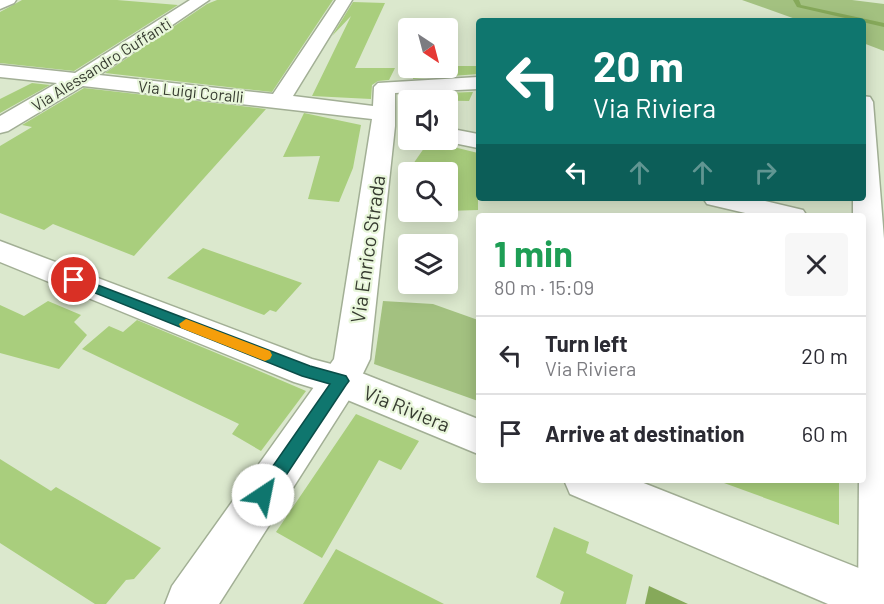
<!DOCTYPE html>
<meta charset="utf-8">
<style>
body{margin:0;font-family:Barlow,sans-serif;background:#f7f7f7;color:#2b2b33;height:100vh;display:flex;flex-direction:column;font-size:22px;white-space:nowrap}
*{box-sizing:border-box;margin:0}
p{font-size:20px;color:#7c7c81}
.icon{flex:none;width:33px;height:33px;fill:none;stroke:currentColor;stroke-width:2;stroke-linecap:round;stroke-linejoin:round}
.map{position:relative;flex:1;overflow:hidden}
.drawer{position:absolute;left:476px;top:213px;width:390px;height:270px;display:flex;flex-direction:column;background:#fff;border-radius:6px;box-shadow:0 3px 15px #0003}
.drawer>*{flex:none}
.hud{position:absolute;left:476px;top:18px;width:390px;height:183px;border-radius:6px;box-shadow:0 3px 15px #0003;background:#0f766e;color:#fff;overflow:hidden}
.needle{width:39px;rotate:144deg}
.buttons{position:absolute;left:398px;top:18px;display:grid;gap:12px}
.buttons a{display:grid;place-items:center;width:60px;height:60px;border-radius:6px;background:#fff;box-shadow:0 3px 15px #0003;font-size:30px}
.pin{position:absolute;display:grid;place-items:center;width:51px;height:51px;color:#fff;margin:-26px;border:3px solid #fff;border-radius:50%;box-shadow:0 2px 6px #0007}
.me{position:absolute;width:66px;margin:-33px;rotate:34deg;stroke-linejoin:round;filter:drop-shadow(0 0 4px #0008)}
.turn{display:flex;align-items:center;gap:21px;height:126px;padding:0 18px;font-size:27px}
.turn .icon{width:78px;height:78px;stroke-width:2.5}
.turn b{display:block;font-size:42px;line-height:51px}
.lanes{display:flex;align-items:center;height:57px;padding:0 18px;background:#0003;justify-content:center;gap:30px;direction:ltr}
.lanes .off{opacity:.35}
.round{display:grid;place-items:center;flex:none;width:63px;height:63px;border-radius:6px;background:#f7f7f7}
.headline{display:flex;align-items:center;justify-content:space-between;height:102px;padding:0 18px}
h1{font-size:36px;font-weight:700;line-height:45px;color:#1e9e55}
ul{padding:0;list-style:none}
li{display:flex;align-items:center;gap:18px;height:78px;padding:0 18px;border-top:2px solid #e1e1e2}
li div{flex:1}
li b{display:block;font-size:22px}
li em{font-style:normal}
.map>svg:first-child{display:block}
</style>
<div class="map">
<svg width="884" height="604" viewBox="0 0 884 604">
<rect width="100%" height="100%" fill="#dbe8cd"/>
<g fill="#a3c180">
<polygon points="742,0 852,0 884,4 884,51 863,43 862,21 801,21"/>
<polygon points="383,301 433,304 478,320 478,401 374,364"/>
</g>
<polygon fill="#86a95a" points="649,586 688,604 645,604"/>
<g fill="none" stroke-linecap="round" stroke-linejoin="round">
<polygon fill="#86a95a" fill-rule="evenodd" points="793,0 799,0 801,5 884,23 884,27 797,7"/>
</g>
<g fill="#a9ce7d">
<polygon points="22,0 117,0 178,5 74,71 0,63 0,12"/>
<polygon points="217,0 333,0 272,92 105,73 207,4"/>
<polygon points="353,2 385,3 355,68 395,68 389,80 378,81 372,85 371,99 312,96 351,16 332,36"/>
<polygon points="447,66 478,66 478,74 413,79 414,68"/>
<polygon points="32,83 50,85 0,113 0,99"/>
<polygon points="84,88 266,109 134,256 53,224 44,230 0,213 0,146 32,127 22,125"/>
<polygon points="473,92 469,101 411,100 411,94"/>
<polygon points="304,113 361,125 353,168 339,202 308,199 320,156 283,157"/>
<polygon points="429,141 478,153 478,210 447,211 447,172 408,172 408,212 414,212 401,212 404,177"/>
<polygon points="203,248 302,283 276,312 270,310 264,315 167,278"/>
<polygon points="48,301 81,315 74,322 87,335 59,369 0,353 0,305 24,316"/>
<polygon points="137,320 250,367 306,391 261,451 232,434 239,424 82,349 109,326 123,332"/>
<polygon points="356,414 419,441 401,470 379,460 322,558 276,532"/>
<polygon points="0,459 51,491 56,487 161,548 134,579 126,580 106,604 95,604 0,543"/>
<polygon points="724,480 839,480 839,525 724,483"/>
<polygon points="554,527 589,542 586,553 633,575 626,604 560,604 564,592 536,577"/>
<polygon points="336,549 371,567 444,604 303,604"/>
</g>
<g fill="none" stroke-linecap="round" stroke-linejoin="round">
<defs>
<g id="street">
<polygon points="0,0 16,0 14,3 0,9"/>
<polygon points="190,0 209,0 99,75 273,94 336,0 352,0 293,96 373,106 374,87 378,83 478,77 478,89 395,93 395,126 370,359 354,392 219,604 165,604 172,586 334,359 372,119 83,86 8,131 0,133 0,116 57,83 0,77 0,65 75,73"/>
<polygon points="862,96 870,97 873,102 884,239 884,604 859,604 858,602 859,480 862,480 862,216 853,216 853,198 862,198"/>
<polygon points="447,128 478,134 478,148 439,140 447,140"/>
<polygon points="703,198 752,198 803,210 807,216 758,216 707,204"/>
</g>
<g id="secondary">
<polygon points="0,241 312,359 354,370 478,419 478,454 333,394 294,382 0,262"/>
<polygon points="564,480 636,480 884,578 884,604 828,604 570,494"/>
</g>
</defs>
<use href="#street" stroke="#a2af95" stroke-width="3"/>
<use href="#secondary" stroke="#a2af95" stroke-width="3"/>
<use href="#street" fill="#fff" fill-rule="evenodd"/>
<use href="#secondary" fill="#fff" fill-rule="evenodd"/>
</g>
<polygon fill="#0f766e" stroke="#0a4d48" stroke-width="1.5" points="74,276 310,366 346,376 349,381 346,385 269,501 263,504 257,501 254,495 257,489 330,384 302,376 70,283 68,280 70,277"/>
<polygon fill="#f59e0b" points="186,319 270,351 272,355 270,359 265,361 181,328 179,324"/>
<g text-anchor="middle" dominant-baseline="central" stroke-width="4.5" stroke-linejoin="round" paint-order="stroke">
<g font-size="16" fill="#363b30" stroke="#e8f6da">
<text transform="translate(101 64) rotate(-32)">Via Alessandro Guffanti</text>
<text transform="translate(191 91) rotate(6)">Via Luigi Coralli</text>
</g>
<g font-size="20" fill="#363b30" stroke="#e8f6da">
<text transform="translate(367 249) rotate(-82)">Via Enrico Strada</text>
<text transform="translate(407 408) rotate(22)">Via Riviera</text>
</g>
</g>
</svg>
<div class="buttons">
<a><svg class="needle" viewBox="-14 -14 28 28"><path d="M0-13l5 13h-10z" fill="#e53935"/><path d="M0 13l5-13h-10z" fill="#7c7c81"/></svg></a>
<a><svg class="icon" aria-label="sound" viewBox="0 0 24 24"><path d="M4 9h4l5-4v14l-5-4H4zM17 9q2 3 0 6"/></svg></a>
<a><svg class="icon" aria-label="search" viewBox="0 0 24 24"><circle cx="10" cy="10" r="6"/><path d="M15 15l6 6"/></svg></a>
<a><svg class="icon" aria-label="layers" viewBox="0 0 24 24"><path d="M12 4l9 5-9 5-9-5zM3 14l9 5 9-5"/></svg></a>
</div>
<div class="pin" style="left:74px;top:280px;background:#d93025"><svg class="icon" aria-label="arrive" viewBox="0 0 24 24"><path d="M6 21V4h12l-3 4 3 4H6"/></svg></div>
<svg class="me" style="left:263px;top:495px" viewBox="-20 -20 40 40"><circle r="19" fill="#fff"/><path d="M0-13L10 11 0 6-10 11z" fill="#0f766e"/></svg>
<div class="hud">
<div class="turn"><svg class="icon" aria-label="left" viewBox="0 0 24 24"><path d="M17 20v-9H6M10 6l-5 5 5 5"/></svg><div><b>20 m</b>Via Riviera</div></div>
<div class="lanes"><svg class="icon" aria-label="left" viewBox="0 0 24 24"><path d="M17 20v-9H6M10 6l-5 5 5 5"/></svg><svg class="icon off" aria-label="ahead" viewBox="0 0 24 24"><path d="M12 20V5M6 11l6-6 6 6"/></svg><svg class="icon off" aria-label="ahead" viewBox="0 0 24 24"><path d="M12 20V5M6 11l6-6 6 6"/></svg><svg class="icon off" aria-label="right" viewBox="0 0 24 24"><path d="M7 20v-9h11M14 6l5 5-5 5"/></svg></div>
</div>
<section class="drawer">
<div class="headline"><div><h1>1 min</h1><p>80 m · 15:09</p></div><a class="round"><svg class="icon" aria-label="close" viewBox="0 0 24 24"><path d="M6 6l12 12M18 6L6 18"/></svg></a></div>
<ul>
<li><svg class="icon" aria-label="left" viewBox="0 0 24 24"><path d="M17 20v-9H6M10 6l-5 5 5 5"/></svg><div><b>Turn left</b><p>Via Riviera</p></div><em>20 m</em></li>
<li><svg class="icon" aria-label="arrive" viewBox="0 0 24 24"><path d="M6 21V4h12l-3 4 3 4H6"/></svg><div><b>Arrive at destination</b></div><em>60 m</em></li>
</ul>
</section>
</div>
